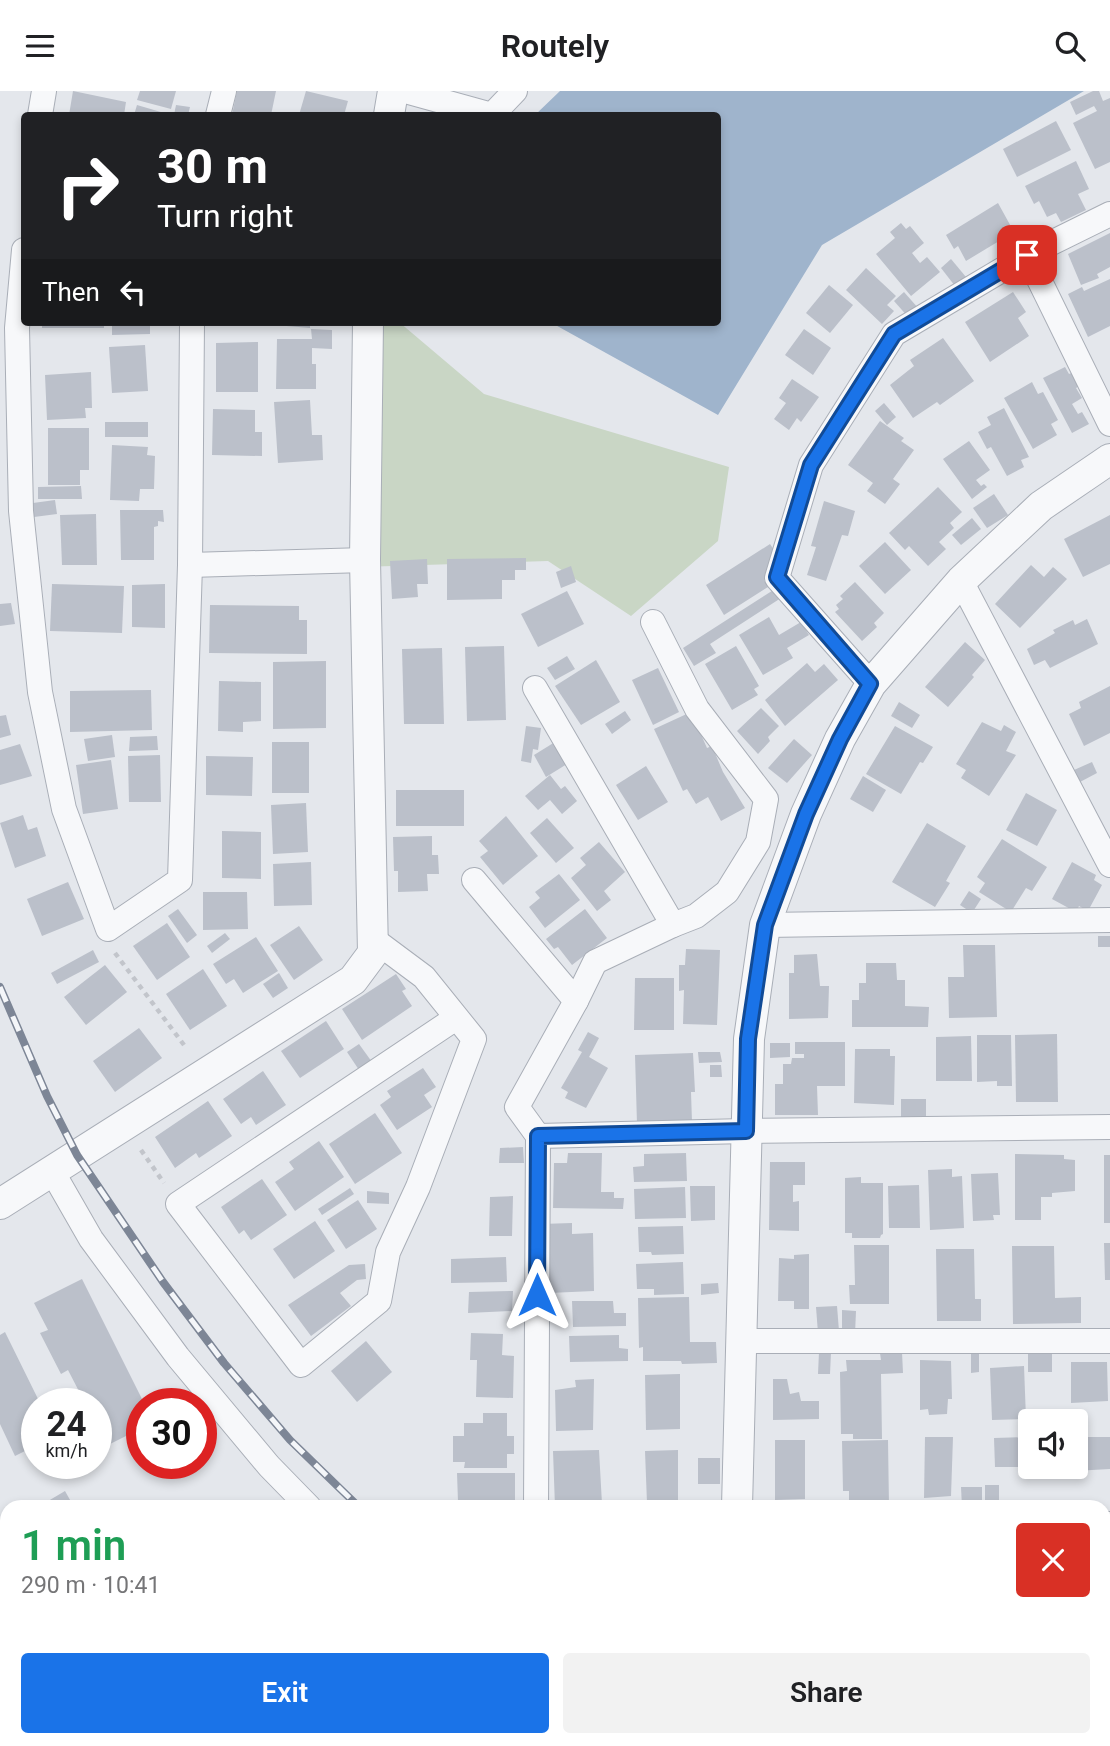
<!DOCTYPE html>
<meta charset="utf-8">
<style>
body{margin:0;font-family:Roboto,sans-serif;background:#f2f2f2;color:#202124;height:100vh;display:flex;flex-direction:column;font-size:26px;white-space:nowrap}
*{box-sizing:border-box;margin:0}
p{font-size:23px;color:#757577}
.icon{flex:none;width:38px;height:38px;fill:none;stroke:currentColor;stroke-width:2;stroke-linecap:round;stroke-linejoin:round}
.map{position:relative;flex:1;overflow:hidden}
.drawer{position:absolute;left:0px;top:1409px;width:1111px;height:247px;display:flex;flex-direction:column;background:#fff;border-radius:21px 21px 0 0;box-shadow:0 4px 10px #0003}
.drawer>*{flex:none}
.hud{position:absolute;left:21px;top:21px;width:700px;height:214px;border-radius:7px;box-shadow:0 4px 10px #0003;background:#202124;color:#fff;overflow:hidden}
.fabs{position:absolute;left:1018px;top:1318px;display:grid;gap:14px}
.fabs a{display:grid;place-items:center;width:70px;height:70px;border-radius:7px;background:#fff;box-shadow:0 4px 10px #0003;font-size:35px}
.speed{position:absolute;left:21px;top:1297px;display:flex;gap:14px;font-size:35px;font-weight:700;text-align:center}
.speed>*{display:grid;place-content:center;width:91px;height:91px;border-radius:50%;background:#fff;box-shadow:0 4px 10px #0003;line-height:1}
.speed small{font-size:18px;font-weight:400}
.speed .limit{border:10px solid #d22;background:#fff;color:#111}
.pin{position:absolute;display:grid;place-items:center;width:60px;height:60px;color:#fff;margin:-30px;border-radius:14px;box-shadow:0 4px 10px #0006}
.me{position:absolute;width:77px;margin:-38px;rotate:0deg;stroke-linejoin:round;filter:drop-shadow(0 0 5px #0008)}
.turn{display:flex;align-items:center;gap:24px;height:147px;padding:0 21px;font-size:32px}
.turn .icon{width:91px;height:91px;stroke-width:2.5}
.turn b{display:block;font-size:49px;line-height:60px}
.then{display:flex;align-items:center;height:66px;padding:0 21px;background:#0003;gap:14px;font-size:26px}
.round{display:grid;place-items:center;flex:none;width:74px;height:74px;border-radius:7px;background:#f2f2f2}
.headline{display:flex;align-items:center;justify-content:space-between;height:119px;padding:0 21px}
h1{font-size:42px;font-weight:600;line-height:52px;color:#1e9e55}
.action{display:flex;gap:14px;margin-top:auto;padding:14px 21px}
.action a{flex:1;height:80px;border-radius:7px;background:#1a73e8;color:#fff;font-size:28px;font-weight:600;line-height:80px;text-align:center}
.action a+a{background:#f2f2f2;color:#202124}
header{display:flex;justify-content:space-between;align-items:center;height:91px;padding:0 21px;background:#fff;font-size:32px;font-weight:600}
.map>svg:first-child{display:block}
</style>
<header><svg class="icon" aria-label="menu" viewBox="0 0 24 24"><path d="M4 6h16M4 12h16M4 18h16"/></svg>Routely<svg class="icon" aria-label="search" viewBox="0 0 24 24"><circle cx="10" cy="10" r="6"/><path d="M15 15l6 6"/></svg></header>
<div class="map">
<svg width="1110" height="1655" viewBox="0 0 1110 1655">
<rect width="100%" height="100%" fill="#e4e7ec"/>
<polygon fill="#c9d6c5" points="362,231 399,231 484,303 729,376 718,450 631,525 548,470 361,476"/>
<polygon fill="#9fb4cc" points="560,0 1084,0 822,154 718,324 550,231 718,231 718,24 535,24"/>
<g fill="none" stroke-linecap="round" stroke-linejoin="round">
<polyline stroke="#9fb4cc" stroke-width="10" points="338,1648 344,1655"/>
</g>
<g fill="#bbc0ca">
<polygon points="73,0 126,11 124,24 102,24 93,22 92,24 69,24"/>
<polygon points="140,0 176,0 171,18 137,9"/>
<polygon points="237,0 276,0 271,24 232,24"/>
<polygon points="306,0 348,10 344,24 299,24"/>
<polygon points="1093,0 1099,0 1103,10 1110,7 1110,71 1095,78 1073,32 1097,20 1094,15 1076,24 1070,11"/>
<polygon points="137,14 171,24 134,24"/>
<polygon points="176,14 190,16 188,24 174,24"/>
<polygon points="1056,30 1071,59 1017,86 1003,58"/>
<polygon points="1076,70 1089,98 1078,103 1086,119 1061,131 1056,122 1047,126 1039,110 1034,113 1025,95"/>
<polygon points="998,112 1014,141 966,170 958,155 954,158 946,144"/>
<polygon points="901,132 906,138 910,135 924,152 912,162 920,172 927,166 940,181 911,205 876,163 895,147 890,141"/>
<polygon points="1110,142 1110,176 1097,183 1099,187 1081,194 1068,163"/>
<polygon points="951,168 966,186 955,195 941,177"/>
<polygon points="866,177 896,205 887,214 894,220 882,233 846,199"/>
<polygon points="1110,188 1110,235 1088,246 1068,203 1082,196 1084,200"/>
<polygon points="829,194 853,214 830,242 806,222"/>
<polygon points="904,201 919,218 909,227 894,210"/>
<polygon points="1013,201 1026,221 1018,227 1029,245 990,271 965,231"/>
<rect x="42" y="231" width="62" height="6"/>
<polygon points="112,231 150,231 150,243 112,244"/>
<polygon points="275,231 310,231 310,237 275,234"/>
<polygon points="311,238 332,239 332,258 312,257 312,273 316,273 316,298 276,298 277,248 312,248"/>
<polygon points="804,238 831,257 813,284 785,264"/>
<polygon points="943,247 974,290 940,314 937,311 913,327 890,294 914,275 910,269"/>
<polygon points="258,251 258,301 216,301 216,252"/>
<polygon points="145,254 148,300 112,302 109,256"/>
<polygon points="1065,276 1069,283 1074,281 1081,294 1076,297 1082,307 1072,313 1078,323 1082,321 1089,333 1072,342 1043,287"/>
<polygon points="91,281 92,317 85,317 86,327 47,329 45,284"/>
<polygon points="792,288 819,306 801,331 797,327 789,339 774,328 786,312 779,307"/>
<polygon points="1032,291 1038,303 1043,301 1058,329 1051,333 1057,344 1033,358 1004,307"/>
<polygon points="310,309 312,344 322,344 323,369 278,372 274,311"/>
<polygon points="884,312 896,326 887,334 875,320"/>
<polygon points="1004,317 1029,366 1021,369 1024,376 1007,385 991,356 987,358 978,341 991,334 987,326"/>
<polygon points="213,318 255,319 255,341 262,341 262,365 212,364"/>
<polygon points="880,330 904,347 901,350 914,359 893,388 900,393 885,413 867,400 873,392 848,374"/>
<rect x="105" y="331" width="43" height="15"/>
<polygon points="48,337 89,337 89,379 80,379 80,394 48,394"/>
<polygon points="969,350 990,379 976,389 981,395 984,393 987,396 972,408 943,368"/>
<polygon points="112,354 148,356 147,364 155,365 154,398 140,398 139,410 110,409"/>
<polygon points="81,395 82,408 38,408 38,396"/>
<polygon points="938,396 962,421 950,432 954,437 939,451 946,458 928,475 909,455 905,459 889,442"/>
<polygon points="994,403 1008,424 987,437 973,417"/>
<polygon points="55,409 57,423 34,426 33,412"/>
<polygon points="824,410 855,420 848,445 842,444 826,490 807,484 816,456 811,455"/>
<polygon points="120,419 163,419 164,431 158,430 158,435 154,436 154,469 121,469"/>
<polygon points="96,423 97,474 62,474 60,424"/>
<polygon points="1110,424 1110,473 1083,486 1064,448"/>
<polygon points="972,427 981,438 961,454 952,444"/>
<polygon points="885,451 911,479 885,503 859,475"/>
<polygon points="770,453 774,459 764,489 768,496 724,524 706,494"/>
<polygon points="526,467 526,479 515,479 515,489 502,489 502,508 447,509 447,468"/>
<polygon points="427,468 428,493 417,493 418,506 392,508 390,470"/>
<polygon points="1031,474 1044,486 1053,476 1067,488 1020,537 995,513"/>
<polygon points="571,475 576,491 561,497 556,481"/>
<polygon points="855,491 884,522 874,532 877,536 862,550 835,521 839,518 836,514 843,508 840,505"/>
<polygon points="52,493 124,495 122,542 50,540"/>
<polygon points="165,493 165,537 132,536 132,494"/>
<polygon points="775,498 781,507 710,553 716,562 694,575 683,557"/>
<polygon points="567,500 584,533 538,556 521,523"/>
<polygon points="11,512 15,533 0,535 0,513"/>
<polygon points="210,514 299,515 299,529 307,529 307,563 209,562"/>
<polygon points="769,526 779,544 801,531 809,544 787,557 793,567 763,584 739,544"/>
<polygon points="1087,528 1098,553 1050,577 1045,569 1034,574 1027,558 1055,542 1053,539 1073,529 1075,534"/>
<polygon points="965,551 985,569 972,584 974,586 948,616 925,596"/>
<polygon points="504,555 506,629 467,630 465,556"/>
<polygon points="736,555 759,595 754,598 758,604 732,619 705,573"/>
<polygon points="442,557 444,633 404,633 402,558"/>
<polygon points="567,565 575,578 555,589 547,577"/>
<polygon points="596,569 620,611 581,634 555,595"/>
<polygon points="326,570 326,637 273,638 273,571"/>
<polygon points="807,572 815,581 824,573 838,589 785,635 765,609"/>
<polygon points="658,577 679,621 653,634 632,589"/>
<polygon points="219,590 261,591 261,630 243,631 243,641 218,640"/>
<polygon points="1110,595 1110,642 1084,655 1069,623 1081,617 1079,611"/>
<polygon points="151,599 152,639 70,641 70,600"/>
<polygon points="899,611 920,624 912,637 891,625"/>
<polygon points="761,617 779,635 768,646 770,650 758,663 737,640"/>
<polygon points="625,620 631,629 612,643 605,633"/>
<polygon points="691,621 707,657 712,655 723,681 745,717 721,730 708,706 696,713 687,698 683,700 654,638"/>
<polygon points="6,624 11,644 0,647 0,625"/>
<polygon points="982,631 1001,640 1004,634 1016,641 1006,660 1016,664 989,705 961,687 966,679 956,673"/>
<polygon points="526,635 541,637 538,659 533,658 531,672 521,670"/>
<polygon points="895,635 933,656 923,672 920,671 901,703 866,683"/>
<polygon points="112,644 115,666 88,670 84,648"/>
<polygon points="157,645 158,659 129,660 130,646"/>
<polygon points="794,648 812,664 787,692 768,677"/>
<rect x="272" y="651" width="37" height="51"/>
<polygon points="555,651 567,673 546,686 534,664"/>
<polygon points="20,653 32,685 0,694 0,659"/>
<polygon points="160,664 161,711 129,711 128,665"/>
<polygon points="206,665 253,666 252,705 206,704"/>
<polygon points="111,669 118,718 83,723 76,674"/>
<polygon points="1092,671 1097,682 1080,691 1074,679"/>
<polygon points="646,675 668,711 638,729 616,694"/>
<polygon points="550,684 561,698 565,695 577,710 562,723 550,709 538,719 525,705"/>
<polygon points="863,685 886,699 873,721 850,708"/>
<rect x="396" y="699" width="68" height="36"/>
<polygon points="1026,702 1057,719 1037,755 1006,739"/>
<polygon points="306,712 308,761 273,763 271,714"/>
<polygon points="23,724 28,739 37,736 46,765 15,777 0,732"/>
<polygon points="506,725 538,765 503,794 480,766 488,760 479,750"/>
<polygon points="547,727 574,757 556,772 530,742"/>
<polygon points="927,732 966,755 946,790 950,792 935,816 892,791"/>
<polygon points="222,740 261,741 261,788 222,787"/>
<polygon points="432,745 432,764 438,764 439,783 427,783 428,800 398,801 398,780 394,780 393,746"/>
<polygon points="1002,748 1047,776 1032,800 1026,797 1011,821 979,801 985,792 977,786"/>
<polygon points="599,751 625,781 604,800 611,809 597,820 571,787 586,774 580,767"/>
<polygon points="311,771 312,814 274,815 273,773"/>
<polygon points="1072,771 1096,784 1094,789 1102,794 1088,820 1079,815 1076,821 1052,808"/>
<polygon points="559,783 580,809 545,837 529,816 540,807 535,801"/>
<polygon points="68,791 84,828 42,845 27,808"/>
<polygon points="969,800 981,808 972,822 960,814"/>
<polygon points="203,801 247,801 248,838 203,839"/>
<polygon points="178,818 197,844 187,852 168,825"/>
<polygon points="585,818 607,847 572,874 558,856 554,858 546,848"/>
<polygon points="167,832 190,866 157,889 133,855"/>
<polygon points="299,835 323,869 294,889 270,854"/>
<polygon points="225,842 230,848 212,862 207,855"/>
<rect x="1098" y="845" width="12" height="11"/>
<polygon points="256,846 278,880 243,902 234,888 226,893 213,873"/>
<polygon points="963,854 995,854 997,926 949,927 948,886 964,886"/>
<polygon points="686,858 720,859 717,934 683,933 684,899 679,900 679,874 685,874"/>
<polygon points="93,859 99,871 57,893 51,882"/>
<polygon points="817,863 820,895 829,895 828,927 789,928 789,882 794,882 794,864"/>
<polygon points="866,872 896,872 897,889 905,889 905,915 929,916 928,936 852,936 852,909 859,909 859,892 866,892"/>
<polygon points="105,874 127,901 86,934 64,906"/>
<polygon points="203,878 227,915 190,939 166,903"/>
<polygon points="279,882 288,897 273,907 263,893"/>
<polygon points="396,883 406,898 402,900 412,915 362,949 342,918"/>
<polygon points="635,887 674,887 674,939 634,939"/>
<polygon points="326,930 344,958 300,987 281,960"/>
<polygon points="139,937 162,967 115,1001 93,970"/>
<polygon points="588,941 599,947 589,966 608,977 586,1017 565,1007 568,1001 561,997 582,961 578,959"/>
<polygon points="1057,943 1058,1011 1016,1011 1015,944"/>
<polygon points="977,944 1011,944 1012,995 997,995 997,990 977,991"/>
<polygon points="971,945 972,990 936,990 936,946"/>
<polygon points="795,951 845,951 845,995 817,995 818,1024 775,1024 775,993 783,993 783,973 791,973 792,967 804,967 804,963 795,963"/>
<polygon points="770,952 790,952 790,966 770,967"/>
<polygon points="359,953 372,971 359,979 347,961"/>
<polygon points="855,958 890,958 890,965 895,965 894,1014 854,1012"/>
<polygon points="698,961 720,961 722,971 699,972"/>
<polygon points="693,962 695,1001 691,1001 692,1031 637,1033 635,964"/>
<polygon points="710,974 721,974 722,986 710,986"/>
<polygon points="423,977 436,996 424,1004 432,1016 397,1039 380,1014 391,1006 387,1000"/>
<polygon points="263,980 286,1014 256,1034 251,1026 241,1033 223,1008"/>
<rect x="901" y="1008" width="25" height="24"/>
<polygon points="208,1010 232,1045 199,1067 196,1062 175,1077 155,1046"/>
<polygon points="375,1022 402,1062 355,1093 329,1053"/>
<polygon points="319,1050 344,1086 295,1120 275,1091 294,1078 289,1071"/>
<polygon points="523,1056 524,1072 499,1072 500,1057"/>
<polygon points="568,1062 602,1062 601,1101 614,1101 614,1107 624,1107 623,1118 553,1117 554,1072 567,1072"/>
<polygon points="686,1062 687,1090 634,1091 633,1076 644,1075 644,1063"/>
<polygon points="1015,1063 1064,1064 1064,1068 1075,1069 1075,1100 1052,1102 1052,1106 1041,1106 1041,1129 1015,1129"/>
<rect x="1104" y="1064" width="6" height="68"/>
<polygon points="770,1071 805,1071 805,1094 793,1094 793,1111 799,1110 799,1140 769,1139"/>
<polygon points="952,1078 952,1086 962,1085 964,1137 930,1139 928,1079"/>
<polygon points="998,1082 1000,1124 993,1124 994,1129 973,1130 971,1083"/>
<polygon points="861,1086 861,1092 883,1092 883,1143 881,1144 880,1147 852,1147 852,1142 845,1142 845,1087"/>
<polygon points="262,1088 287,1124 251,1149 244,1139 239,1143 221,1116"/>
<polygon points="919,1094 920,1137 889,1137 888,1095"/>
<polygon points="690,1095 715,1095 715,1129 691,1130"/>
<polygon points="685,1096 686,1127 635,1128 634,1098"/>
<polygon points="350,1097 354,1103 322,1124 318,1118"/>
<polygon points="367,1100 389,1102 389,1113 367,1112"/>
<polygon points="513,1105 512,1145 489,1145 490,1106"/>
<polygon points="358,1109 377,1138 346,1158 327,1129"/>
<polygon points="315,1130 335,1160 294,1188 273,1158"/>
<polygon points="572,1132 572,1143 593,1142 594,1200 549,1202 541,1133"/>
<polygon points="683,1135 684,1163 652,1164 651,1161 639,1161 638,1136"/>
<polygon points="1104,1152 1110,1152 1110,1189 1105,1189"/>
<polygon points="854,1154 889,1154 889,1213 850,1213 849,1194 855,1194"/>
<polygon points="1012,1155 1054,1155 1055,1207 1081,1206 1081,1232 1013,1233"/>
<polygon points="936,1158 974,1158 975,1208 981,1208 981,1230 937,1230"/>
<polygon points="809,1163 809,1218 794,1218 794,1210 778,1210 779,1167 794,1168 794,1164"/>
<polygon points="506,1166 507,1191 451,1192 451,1168"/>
<polygon points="683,1171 684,1203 654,1204 654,1198 637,1198 636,1173"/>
<polygon points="365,1173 366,1188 357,1189 340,1202 351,1215 311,1245 288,1214 349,1174"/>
<polygon points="82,1188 144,1312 142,1312 142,1337 106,1355 96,1335 96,1312 85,1312 68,1279 61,1283 40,1242 48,1239 34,1212"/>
<polygon points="718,1192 719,1202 701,1204 701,1193"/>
<polygon points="513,1200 512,1220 468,1222 469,1201"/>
<polygon points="689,1206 690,1251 716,1251 717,1272 682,1273 681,1270 643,1270 643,1256 639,1257 638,1207"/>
<polygon points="572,1210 613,1210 614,1222 626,1222 626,1235 573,1236"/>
<polygon points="837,1215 839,1240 818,1242 816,1216"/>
<polygon points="842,1219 856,1220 855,1243 842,1242"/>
<polygon points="5,1241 40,1312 37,1312 37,1354 15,1365 0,1333 0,1244"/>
<polygon points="471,1242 503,1243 502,1264 514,1265 513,1307 476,1306 477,1269 470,1269"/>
<polygon points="619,1244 619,1257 628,1258 628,1270 570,1271 569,1245"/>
<polygon points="366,1250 392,1281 357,1311 331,1280"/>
<polygon points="971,1260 979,1260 979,1281 971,1282"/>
<rect x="1028" y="1260" width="24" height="21"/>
<polygon points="819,1261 831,1261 830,1283 818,1283"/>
<polygon points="902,1261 903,1282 881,1283 882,1348 853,1348 853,1343 841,1343 840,1281 847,1280 846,1269 881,1269 880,1262"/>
<polygon points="920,1269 951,1270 952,1308 948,1308 947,1323 929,1324 928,1318 920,1319"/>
<polygon points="1071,1271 1107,1271 1108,1310 1071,1312"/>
<polygon points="1024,1275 1026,1328 992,1329 990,1277"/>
<polygon points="680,1283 680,1338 646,1339 645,1284"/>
<polygon points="594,1288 593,1339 556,1340 555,1299 576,1296 575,1289"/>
<polygon points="773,1288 787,1288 790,1303 799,1301 801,1310 819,1310 819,1328 773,1329"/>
<polygon points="483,1322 507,1322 507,1345 514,1345 514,1363 507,1363 507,1377 464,1377 465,1371 453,1371 453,1345 464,1345 464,1332 483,1332"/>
<polygon points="925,1346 953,1346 951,1405 924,1407"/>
<polygon points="1031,1346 1031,1376 995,1376 994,1347"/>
<polygon points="1076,1346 1110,1346 1110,1378 1074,1380 1074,1376 1076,1376"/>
<polygon points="775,1349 805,1349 805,1408 775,1409"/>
<polygon points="888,1349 889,1416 863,1416 863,1411 849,1411 849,1400 843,1400 842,1350"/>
<polygon points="599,1359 602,1413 598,1413 598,1416 555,1416 553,1360"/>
<polygon points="678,1359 678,1412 647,1412 645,1360"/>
<rect x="698" y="1367" width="22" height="26"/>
<polygon points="457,1382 515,1382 515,1416 476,1416 476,1411 458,1411"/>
<rect x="985" y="1394" width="14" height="22"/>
<polygon points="961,1396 982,1396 982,1416 962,1416"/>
<polygon points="65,1400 74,1416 38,1416"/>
<polygon points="1110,1515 1110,1557 1104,1551 1104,1521"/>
<polygon points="268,1648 315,1648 319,1655 257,1655"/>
<polygon points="480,1648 510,1648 516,1655 474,1655"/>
<polygon points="714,1648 759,1648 752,1655 717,1655 712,1650"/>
<polygon points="1006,1648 1050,1648 1053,1652 1050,1655 1013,1655"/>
</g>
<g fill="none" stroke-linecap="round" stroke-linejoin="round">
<defs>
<g id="minor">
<polyline points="405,0 492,24 515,0"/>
<polyline points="40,24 44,0"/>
<polyline points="218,24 224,0"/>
<polyline points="24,159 17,237 21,420 40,601 64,718 108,838 180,789 190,474 192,231"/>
<polyline points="1027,164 1110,333"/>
<polyline points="190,474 365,469"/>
<polyline points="961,490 1110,774"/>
<polyline points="871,593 777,487 811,374 894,243 1027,164 1110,123"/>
<polyline points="535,597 673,834 696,825 727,801 758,751 766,708 697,618 653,531"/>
<polyline points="474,789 576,910 517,1016 538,1045"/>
<polyline points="765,834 1110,829"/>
<polyline points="373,848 424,886 474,948 418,1096 388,1161 379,1210 301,1274 178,1113 456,927"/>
<polyline points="576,910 595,871 673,834"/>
<polyline points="52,1080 91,1148 178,1266 269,1375 309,1416"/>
<polyline points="741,1250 1110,1250"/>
<polyline points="536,1416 538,1045 746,1040 1110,1036"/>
<polyline points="1104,1433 1110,1433"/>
<polyline points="1104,1497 1110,1491"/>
<polyline points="1104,1603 1110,1608"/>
<polyline points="543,1648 549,1655"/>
<polyline points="177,1655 188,1648"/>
<polyline points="945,1655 951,1648"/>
</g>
<g id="tertiary">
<polyline points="389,24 393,0"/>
<polyline points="0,1113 353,889 373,862 365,469 368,231"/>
<polyline points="737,1416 749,948 765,834 806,723 840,648 871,593 961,490 1041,415 1110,368"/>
<polyline points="835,1648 842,1655"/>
</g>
</defs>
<use href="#minor" stroke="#a9aeb7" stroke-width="26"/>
<use href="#tertiary" stroke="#a9aeb7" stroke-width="32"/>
<g stroke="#c2c5cb" stroke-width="4.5" stroke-dasharray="5 5" stroke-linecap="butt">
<polyline points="115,862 187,958"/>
<polyline points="141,1059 164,1092"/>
</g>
<use href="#minor" stroke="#f7f8fa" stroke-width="24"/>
<use href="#tertiary" stroke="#f7f8fa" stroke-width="30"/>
<defs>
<g id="rail">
<polyline points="0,896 47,1005 77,1064 163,1191 224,1272 290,1349 359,1416"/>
<polyline points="598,1648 605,1655"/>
</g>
</defs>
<use href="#rail" stroke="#7d8696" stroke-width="8"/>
<use href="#rail" stroke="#f4f6f9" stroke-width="5" stroke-dasharray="16" stroke-linecap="butt"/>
</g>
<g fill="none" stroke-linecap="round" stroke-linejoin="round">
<defs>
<polyline id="route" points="537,1204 538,1045 746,1040 748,948 765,834 806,723 840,648 870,593 777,486 811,374 894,243 1027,164"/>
</defs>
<use href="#route" stroke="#114b97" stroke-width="18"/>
<use href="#route" stroke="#1a73e8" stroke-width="12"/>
</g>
</svg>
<div class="fabs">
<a><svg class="icon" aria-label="sound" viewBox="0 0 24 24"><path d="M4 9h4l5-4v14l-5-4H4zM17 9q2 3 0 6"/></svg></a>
</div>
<div class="speed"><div>24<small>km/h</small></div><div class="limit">30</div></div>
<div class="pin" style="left:1027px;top:164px;background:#d93025"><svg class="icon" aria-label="arrive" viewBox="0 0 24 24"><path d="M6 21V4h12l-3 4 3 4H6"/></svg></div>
<svg class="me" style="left:537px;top:1204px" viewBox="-20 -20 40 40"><path d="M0-17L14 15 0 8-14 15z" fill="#1a73e8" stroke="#fff" stroke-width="4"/></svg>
<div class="hud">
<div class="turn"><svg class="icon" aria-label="right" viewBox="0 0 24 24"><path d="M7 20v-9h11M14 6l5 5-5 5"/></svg><div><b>30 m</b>Turn right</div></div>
<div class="then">Then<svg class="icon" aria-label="left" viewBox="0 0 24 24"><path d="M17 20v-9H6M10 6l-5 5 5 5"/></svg></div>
</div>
<section class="drawer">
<div class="headline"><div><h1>1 min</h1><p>290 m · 10:41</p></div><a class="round" style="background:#d93025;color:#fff"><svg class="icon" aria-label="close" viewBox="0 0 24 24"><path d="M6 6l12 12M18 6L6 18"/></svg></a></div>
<div class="action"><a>Exit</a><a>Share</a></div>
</section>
</div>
